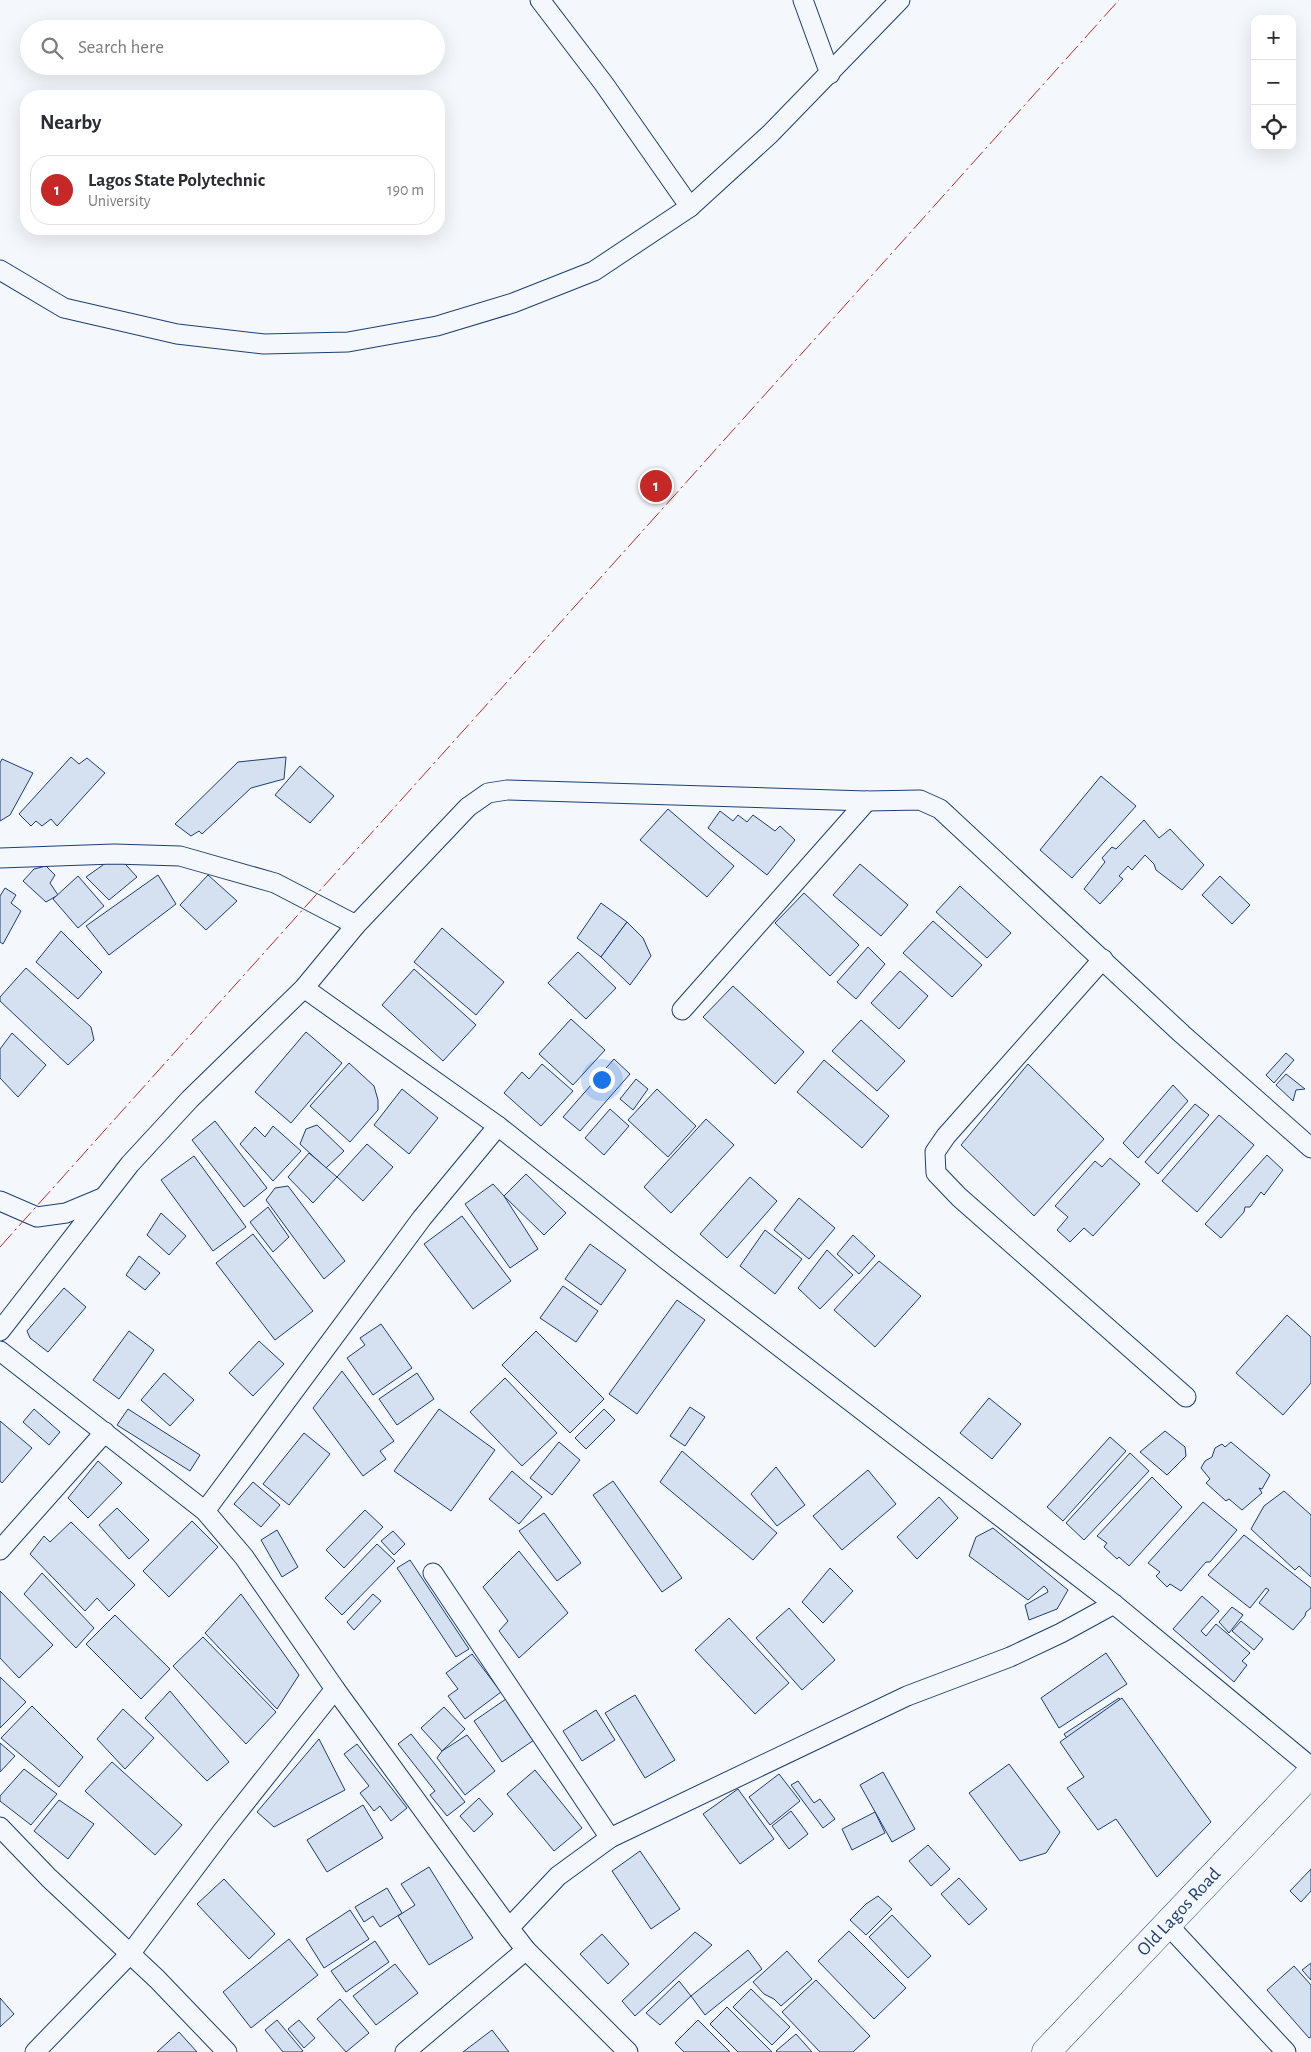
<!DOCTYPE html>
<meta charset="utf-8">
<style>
body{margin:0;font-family:"Alegreya Sans",sans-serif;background:#f7f7f7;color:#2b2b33}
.controls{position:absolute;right:15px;top:15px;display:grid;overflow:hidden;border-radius:10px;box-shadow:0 5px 20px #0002}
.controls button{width:45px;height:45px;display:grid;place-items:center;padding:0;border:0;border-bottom:1px solid #e1e1e2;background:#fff;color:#2b2b33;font:25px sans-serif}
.you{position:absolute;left:601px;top:1079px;width:18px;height:18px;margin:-12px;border:4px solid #fff;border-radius:50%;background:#1a73e8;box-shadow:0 0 0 8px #1a73e833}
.badge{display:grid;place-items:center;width:32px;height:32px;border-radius:50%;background:#c62828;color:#fff;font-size:16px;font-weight:700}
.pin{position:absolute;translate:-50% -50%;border:2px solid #fff;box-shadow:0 1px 5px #0006}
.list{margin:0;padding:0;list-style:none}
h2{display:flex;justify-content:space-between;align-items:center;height:65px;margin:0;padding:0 20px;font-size:21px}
h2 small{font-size:16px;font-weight:400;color:#7c7c81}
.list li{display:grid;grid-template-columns:32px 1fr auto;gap:15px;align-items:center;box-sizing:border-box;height:70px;margin:0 10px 10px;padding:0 10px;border:1px solid #e1e1e2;border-radius:20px}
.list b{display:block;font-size:19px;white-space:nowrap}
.list p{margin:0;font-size:16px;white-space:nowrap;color:#7c7c81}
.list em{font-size:16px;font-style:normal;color:#7c7c81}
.icon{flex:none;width:28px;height:28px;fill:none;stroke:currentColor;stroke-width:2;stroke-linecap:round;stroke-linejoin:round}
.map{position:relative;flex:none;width:1311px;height:2052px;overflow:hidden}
.search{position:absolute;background:#fff;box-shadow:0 5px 20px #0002;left:20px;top:20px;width:425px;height:55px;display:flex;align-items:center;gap:12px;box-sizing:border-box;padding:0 18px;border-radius:28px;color:#7c7c81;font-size:19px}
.panel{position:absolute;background:#fff;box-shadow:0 5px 20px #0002;left:20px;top:90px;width:425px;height:145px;border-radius:20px}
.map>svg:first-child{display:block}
</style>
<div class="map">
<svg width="1311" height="2052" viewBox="0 0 1311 2052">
<rect width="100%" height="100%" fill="#f4f7fb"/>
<g fill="#d5e0f0" stroke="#1d3f73">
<path d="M71 757 79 764 87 758 105 773 57 826 51 819 42 826 36 821 31 826 19 814Z"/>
<path d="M286 757 284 779 251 788 202 834 199 831 191 836 175 824 238 762Z"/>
<path d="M2 759 33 773 10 815 0 821V763Z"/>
<path d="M300 766 334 796 310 823 275 795Z"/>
<path d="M1101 776 1136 806 1072 878 1040 850Z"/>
<path d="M668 809 734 866 707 897 640 840Z"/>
<path d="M720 811 733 821 738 815 747 822 753 815 775 831 780 826 795 840 767 875 708 828Z"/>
<path d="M1144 820 1159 838 1170 829 1204 865 1182 890 1156 870 1154 864 1145 855 1132 870 1128 866 1119 876 1123 879 1100 904 1084 889 1105 862 1102 858 1112 847 1116 849Z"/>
<path d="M117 855 137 877 109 900 86 877Z"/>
<path d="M860 864 908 905 881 936 833 895Z"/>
<path d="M46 866 55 875 50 883 58 895 46 902 23 881 34 869Z"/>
<path d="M158 875 176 904 109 955 86 926Z"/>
<path d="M208 875 237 901 206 930 180 905Z"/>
<path d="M78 876 104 906 78 928 53 899Z"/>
<path d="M1220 876 1250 905 1232 924 1202 895Z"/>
<path d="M960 886 1011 933 987 958 936 912Z"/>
<path d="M5 888 16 895 11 903 21 911 3 944 0 942V896Z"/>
<path d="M804 893 859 945 830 976 775 923Z"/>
<path d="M601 903 627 922 601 957 577 938Z"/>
<path d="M933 921 982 965 952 997 903 953Z"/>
<path d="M627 922 643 938 651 956 630 985 601 957Z"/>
<path d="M442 928 504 982 476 1015 414 962Z"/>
<path d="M61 931 102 972 78 999 36 962Z"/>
<path d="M868 947 885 964 856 999 837 982Z"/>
<path d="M578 952 616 988 586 1019 548 983Z"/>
<path d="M26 968 91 1027 94 1040 68 1065 0 1001V997Z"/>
<path d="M414 969 476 1025 443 1061 382 1005Z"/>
<path d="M900 971 928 996 899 1029 871 1003Z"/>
<path d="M733 986 804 1052 775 1084 703 1017Z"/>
<path d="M571 1019 605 1050 573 1085 539 1054Z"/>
<path d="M861 1020 905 1061 877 1091 832 1051Z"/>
<path d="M306 1032 342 1063 291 1123 255 1092Z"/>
<path d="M12 1033 46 1065 18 1097 0 1078V1049Z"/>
<path d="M1286 1053 1294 1060 1274 1083 1266 1075Z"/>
<path d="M614 1059 630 1074 580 1131 563 1117Z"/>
<path d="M824 1060 889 1116 862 1148 797 1092Z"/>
<path d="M349 1063 374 1086 378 1100V1110L350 1142 310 1106Z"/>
<path d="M542 1064 573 1091 541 1126 504 1093 522 1072 529 1079Z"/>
<path d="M1028 1064 1104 1139 1034 1216 961 1145Z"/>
<path d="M1286 1074 1305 1089 1296 1090 1293 1101 1276 1085Z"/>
<path d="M636 1079 648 1089 633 1110 620 1099Z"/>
<path d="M1173 1085 1188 1101 1138 1158 1123 1143Z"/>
<path d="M402 1089 438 1118 409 1154 374 1125Z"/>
<path d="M657 1089 696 1126 668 1157 628 1120Z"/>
<path d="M1195 1104 1209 1115 1158 1174 1145 1162Z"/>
<path d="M610 1109 629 1126 604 1155 585 1138Z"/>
<path d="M1219 1115 1254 1145 1197 1212 1162 1181Z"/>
<path d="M706 1119 734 1145 671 1213 644 1187Z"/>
<path d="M215 1121 267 1188 244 1207 192 1140Z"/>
<path d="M317 1125 344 1151 326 1168 300 1144 306 1129Z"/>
<path d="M273 1126 301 1151 273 1181 240 1144 255 1127 265 1137Z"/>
<path d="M367 1144 393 1167 363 1201 337 1177Z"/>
<path d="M309 1153 337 1177 313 1203 288 1177Z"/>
<path d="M1267 1155 1283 1170 1264 1195 1261 1192 1250 1207H1245L1244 1212 1221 1238 1205 1224Z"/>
<path d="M194 1156 246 1227 213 1251 161 1180Z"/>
<path d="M1110 1158 1140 1184 1093 1236 1084 1228 1070 1242 1057 1230 1068 1217 1055 1206 1095 1161 1102 1167Z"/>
<path d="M526 1174 566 1213 544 1235 504 1196Z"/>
<path d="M750 1177 777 1201 727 1258 700 1234Z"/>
<path d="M493 1184 504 1196 538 1249 510 1268 465 1204Z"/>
<path d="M288 1186 345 1261 324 1279 266 1200 275 1188Z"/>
<path d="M799 1198 835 1228 809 1259 774 1230Z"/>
<path d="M268 1207 289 1237 273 1252 250 1222Z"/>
<path d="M161 1213 186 1236 169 1255 147 1235Z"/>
<path d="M462 1216 511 1281 473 1309 424 1244Z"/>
<path d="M765 1230 802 1259 775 1294 740 1266Z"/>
<path d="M253 1234 313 1311 275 1340 216 1263Z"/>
<path d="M853 1235 875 1256 859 1274 837 1254Z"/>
<path d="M590 1244 626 1270 601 1305 565 1279Z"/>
<path d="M827 1250 853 1275 820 1309 798 1288Z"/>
<path d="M139 1256 160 1273 145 1290 126 1275Z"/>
<path d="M879 1261 921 1296 875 1347 834 1310Z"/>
<path d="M563 1286 598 1311 576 1342 540 1318Z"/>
<path d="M64 1288 86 1307 48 1352 30 1338 27 1331Z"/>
<path d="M677 1300 705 1320 637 1414 609 1394Z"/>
<path d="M1287 1315 1311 1337V1383L1283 1415 1236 1373Z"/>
<path d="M381 1324 412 1368 373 1395 347 1358 365 1345 360 1338Z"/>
<path d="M129 1331 154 1350 119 1399 93 1380Z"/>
<path d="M536 1331 604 1399 570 1433 502 1365Z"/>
<path d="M259 1341 284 1364 253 1396 229 1373Z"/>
<path d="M342 1371 394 1441 380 1451 386 1459 363 1476 313 1408Z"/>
<path d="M164 1373 194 1400 170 1426 141 1400Z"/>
<path d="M417 1373 434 1399 397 1425 379 1399Z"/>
<path d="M505 1378 557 1433 522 1466 470 1412Z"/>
<path d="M989 1398 1021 1424 992 1459 960 1433Z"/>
<path d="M690 1407 705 1417 685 1446 670 1436Z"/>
<path d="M34 1409 60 1432 49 1445 23 1422Z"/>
<path d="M128 1409 200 1455 190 1471 117 1425Z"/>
<path d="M439 1409 495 1450 451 1511 394 1471Z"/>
<path d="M604 1409 615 1420 586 1449 575 1438Z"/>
<path d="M0 1421 32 1448 2 1483 0 1481Z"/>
<path d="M1165 1431 1185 1447 1186 1456 1167 1475 1140 1452Z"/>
<path d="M304 1433 330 1454 289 1505 263 1484Z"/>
<path d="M1110 1437 1126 1451 1063 1521 1047 1507Z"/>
<path d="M559 1442 580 1460 552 1495 530 1478Z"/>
<path d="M1231 1442 1270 1475 1262 1489 1259 1488 1262 1493 1242 1510 1229 1499 1226 1501 1206 1483 1210 1479 1201 1468 1205 1461 1212 1457 1215 1448 1222 1444 1225 1447Z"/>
<path d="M682 1451 777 1533 753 1560 660 1482Z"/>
<path d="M1130 1453 1149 1471 1084 1540 1066 1523Z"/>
<path d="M98 1461 122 1483 88 1518 68 1498Z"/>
<path d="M776 1467 805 1505 777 1526 751 1494Z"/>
<path d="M868 1470 896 1504 842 1550 813 1516Z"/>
<path d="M512 1471 542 1497 519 1524 489 1499Z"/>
<path d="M1152 1477 1182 1507 1129 1566 1119 1557 1117 1559 1104 1547 1107 1543 1097 1536Z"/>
<path d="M613 1481 682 1578 662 1592 593 1495Z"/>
<path d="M253 1482 280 1505 261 1527 234 1504Z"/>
<path d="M1284 1491 1311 1515V1577L1299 1566 1295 1570 1251 1529 1264 1506Z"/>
<path d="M939 1497 958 1518 917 1559 897 1537Z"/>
<path d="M1203 1502 1237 1530 1210 1562H1206L1181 1591 1170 1584 1167 1587 1156 1576 1160 1572 1148 1563Z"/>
<path d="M117 1508 149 1540 129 1559 99 1525Z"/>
<path d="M365 1510 383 1527 344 1568 326 1550Z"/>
<path d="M544 1513 581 1563 557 1581 519 1531Z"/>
<path d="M192 1521 218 1547 169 1597 143 1571Z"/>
<path d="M71 1522 135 1585 109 1611 97 1598 85 1611 30 1554 44 1536 50 1542Z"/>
<path d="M993 1528 1068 1590 1057 1609 1029 1620 1025 1605 1048 1592 1047 1589 1044 1586 1028 1600 969 1556 976 1537Z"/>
<path d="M277 1530 298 1567 282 1577 261 1540Z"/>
<path d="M393 1531 405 1544 394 1555 381 1541Z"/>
<path d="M1244 1535 1311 1588V1608L1306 1612 1305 1616 1293 1630 1259 1603 1269 1590 1266 1588 1250 1608 1208 1575Z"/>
<path d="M377 1544 395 1561 342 1615 325 1598Z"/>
<path d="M519 1551 568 1613 519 1658 499 1631 508 1621 483 1587Z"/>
<path d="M410 1560 469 1649 456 1657 397 1568Z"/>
<path d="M830 1568 853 1591 823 1623 802 1602Z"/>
<path d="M42 1573 94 1628 76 1648 24 1594Z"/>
<path d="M0 1591 53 1645 19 1678 0 1658Z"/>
<path d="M241 1594 299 1675 277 1709 205 1633Z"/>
<path d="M373 1594 381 1601 354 1630 347 1622Z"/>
<path d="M1202 1596 1219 1611 1201 1631 1206 1636 1216 1624 1250 1653 1242 1661 1247 1665 1234 1682 1173 1629Z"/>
<path d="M1232 1607 1243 1615 1229 1633 1219 1622Z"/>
<path d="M789 1608 835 1660 802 1690 756 1638Z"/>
<path d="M115 1615 170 1669 141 1699 86 1644Z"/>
<path d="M729 1618 789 1683 755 1714 695 1650Z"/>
<path d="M1241 1621 1263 1639 1254 1650 1232 1631Z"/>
<path d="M203 1637 276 1712 246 1744 173 1666Z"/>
<path d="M1106 1653 1127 1684 1059 1728 1041 1698Z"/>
<path d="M472 1654 501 1692 465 1719 448 1696 458 1689 446 1673Z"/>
<path d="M0 1677 26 1702 0 1728Z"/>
<path d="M170 1691 229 1762 207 1781 145 1718Z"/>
<path d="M635 1695 675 1760 645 1778 605 1713Z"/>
<path d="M1119 1698 1138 1729 1085 1764 1064 1734Z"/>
<path d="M1122 1698 1211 1822 1157 1877 1116 1819 1098 1830 1067 1788 1084 1777 1060 1742Z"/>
<path d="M506 1699 534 1740 502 1762 474 1721Z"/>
<path d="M32 1706 83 1757 59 1787 1 1738Z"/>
<path d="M444 1707 465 1729 442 1751 421 1728Z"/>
<path d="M123 1709 154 1738 125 1769 97 1739Z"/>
<path d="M596 1710 615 1740 582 1761 563 1731Z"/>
<path d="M411 1734 465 1802 447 1816 430 1795 435 1791 398 1744Z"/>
<path d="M467 1735 495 1771 465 1795 437 1758 442 1751Z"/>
<path d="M319 1739 345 1790 274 1827 257 1812Z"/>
<path d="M0 1743 15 1756 0 1772Z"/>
<path d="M357 1744 407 1808 391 1821 380 1806 374 1811 360 1793 369 1786 344 1754Z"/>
<path d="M112 1762 182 1825 155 1855 85 1791Z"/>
<path d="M1009 1764 1060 1832 1046 1853 1020 1861 969 1793Z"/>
<path d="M24 1769 57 1794 31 1825 0 1801V1796Z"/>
<path d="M535 1770 582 1828 554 1851 507 1794Z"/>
<path d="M883 1772 915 1829 892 1842 860 1785Z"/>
<path d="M779 1774 800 1801 770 1825 749 1797Z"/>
<path d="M798 1781 814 1803 820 1799 835 1819 823 1828 791 1785Z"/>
<path d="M738 1789 774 1839 740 1864 703 1814Z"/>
<path d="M479 1798 493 1814 474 1832 460 1816Z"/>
<path d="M59 1800 94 1824 68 1859 34 1831Z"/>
<path d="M363 1805 383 1838 327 1872 307 1840Z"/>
<path d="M791 1811 808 1834 789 1849 772 1826Z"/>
<path d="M875 1812 885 1833 852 1850 842 1829Z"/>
<path d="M928 1845 950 1869 931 1886 909 1861Z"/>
<path d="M640 1851 680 1909 651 1929 612 1871Z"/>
<path d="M429 1867 473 1938 429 1965 398 1916 415 1905 401 1884Z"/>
<path d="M1311 1869V1891L1301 1902 1290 1891Z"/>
<path d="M959 1878 987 1909 969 1925 941 1894Z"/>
<path d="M224 1879 275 1934 249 1959 197 1904Z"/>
<path d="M387 1888 402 1913 380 1927 373 1916 364 1922 355 1907Z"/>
<path d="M878 1896 892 1909 866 1935 850 1920 866 1904Z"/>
<path d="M350 1910 369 1939 324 1968 306 1939Z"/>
<path d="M892 1915 931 1956 908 1978 869 1937Z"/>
<path d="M849 1931 906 1988 874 2019 818 1961Z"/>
<path d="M695 1932 712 1945 635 2016 622 2001Z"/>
<path d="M602 1934 629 1964 608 1984 580 1954Z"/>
<path d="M289 1939 318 1975 251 2028 223 1992Z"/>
<path d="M375 1941 389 1962 346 1992 331 1971Z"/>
<path d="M748 1950 762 1969 705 2015 691 1996Z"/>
<path d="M787 1951 812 1979 781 2006 774 1999 764 1994 753 1982Z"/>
<path d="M1311 1963V1980L1302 1970Z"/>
<path d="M395 1964 418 1993 376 2025 353 1996Z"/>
<path d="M1294 1966 1311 1985V2037L1309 2038 1267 1990Z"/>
<path d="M816 1980 870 2036 853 2052H820L782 2012Z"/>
<path d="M679 1981 691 1996 660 2025 646 2013Z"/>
<path d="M751 1989 790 2027 772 2045 733 2007Z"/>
<path d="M0 1998 14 2014 0 2027Z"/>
<path d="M340 1999 369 2033 346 2052 317 2019Z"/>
<path d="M727 2007 772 2052H738L710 2024Z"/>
<path d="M277 2020 303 2051 301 2052H283L265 2030Z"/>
<path d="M299 2020 315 2038 304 2048 288 2029Z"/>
<path d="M698 2020 730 2052H684L675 2043Z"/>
<path d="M492 2030 509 2052H463Z"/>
<path d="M179 2032 197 2052H157Z"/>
<path d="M796 2034 812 2052H777L776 2051Z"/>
</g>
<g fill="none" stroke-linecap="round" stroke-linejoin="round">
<g stroke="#1d3f73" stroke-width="21">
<g id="street">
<path d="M540 0 604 84 690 207"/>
<path d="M803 0 830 74"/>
<path d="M0 270 64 308 177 334 264 344 348 342 437 326 513 303 594 271 690 207 770 134 900 0"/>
<path d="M0 858 114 854 180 856 275 883 356 925"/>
<path d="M1103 959 946 1136 935 1152 936 1173 959 1197 1186 1397"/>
<path d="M304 988 498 1126 668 1261 1114 1604 1311 1767"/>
<path d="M682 1010 867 801"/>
<path d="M0 1201 37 1217 66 1213 102 1198"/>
<path d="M0 1331 130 1164 190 1099 304 988 356 925 468 807 488 793 507 790 867 801 920 800 940 809 1182 1034 1311 1148"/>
<path d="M0 1351 205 1511 244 1557 335 1689 509 1928 526 1950 628 2052"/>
<path d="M205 1511 422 1218 498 1126"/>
<path d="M0 1550 105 1432"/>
<path d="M433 1573 610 1838"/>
<path d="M0 1827 49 1878 157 1979 227 2052"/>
<path d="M1167 1924 1286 2052"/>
<path d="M509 1928 558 1876 610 1838 907 1696 1010 1657 1061 1633 1114 1604"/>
<path d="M35 2052 130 1954 221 1833 335 1689"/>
<path d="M405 2052 526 1950"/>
</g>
</g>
<g stroke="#1d3f73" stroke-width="29">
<path id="primary" d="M1046 2052 1311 1773"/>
</g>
<use href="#street" stroke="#f4f7fb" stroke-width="19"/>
<use href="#primary" stroke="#f4f7fb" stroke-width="28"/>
<path stroke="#c62828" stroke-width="1" stroke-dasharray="18 4 2.5 4" stroke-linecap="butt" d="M0 1247 1119 0"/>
</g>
<g text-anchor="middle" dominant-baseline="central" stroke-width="4" stroke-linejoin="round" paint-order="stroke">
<g font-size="19" fill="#1d3f73" stroke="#f4f7fb">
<text transform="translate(1179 1912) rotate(-47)">Old Lagos Road</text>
</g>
</g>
</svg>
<div class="controls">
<button>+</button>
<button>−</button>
<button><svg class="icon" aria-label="locate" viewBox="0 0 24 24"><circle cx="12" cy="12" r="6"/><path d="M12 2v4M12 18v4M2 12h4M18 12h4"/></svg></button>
</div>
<div class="you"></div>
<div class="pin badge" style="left:656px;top:486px">1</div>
<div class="search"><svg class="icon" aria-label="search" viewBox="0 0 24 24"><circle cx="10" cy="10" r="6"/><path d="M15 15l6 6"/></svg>Search here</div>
<section class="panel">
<h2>Nearby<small></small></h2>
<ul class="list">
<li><span class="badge">1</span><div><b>Lagos State Polytechnic</b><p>University</p></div><em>190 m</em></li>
</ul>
</section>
</div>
